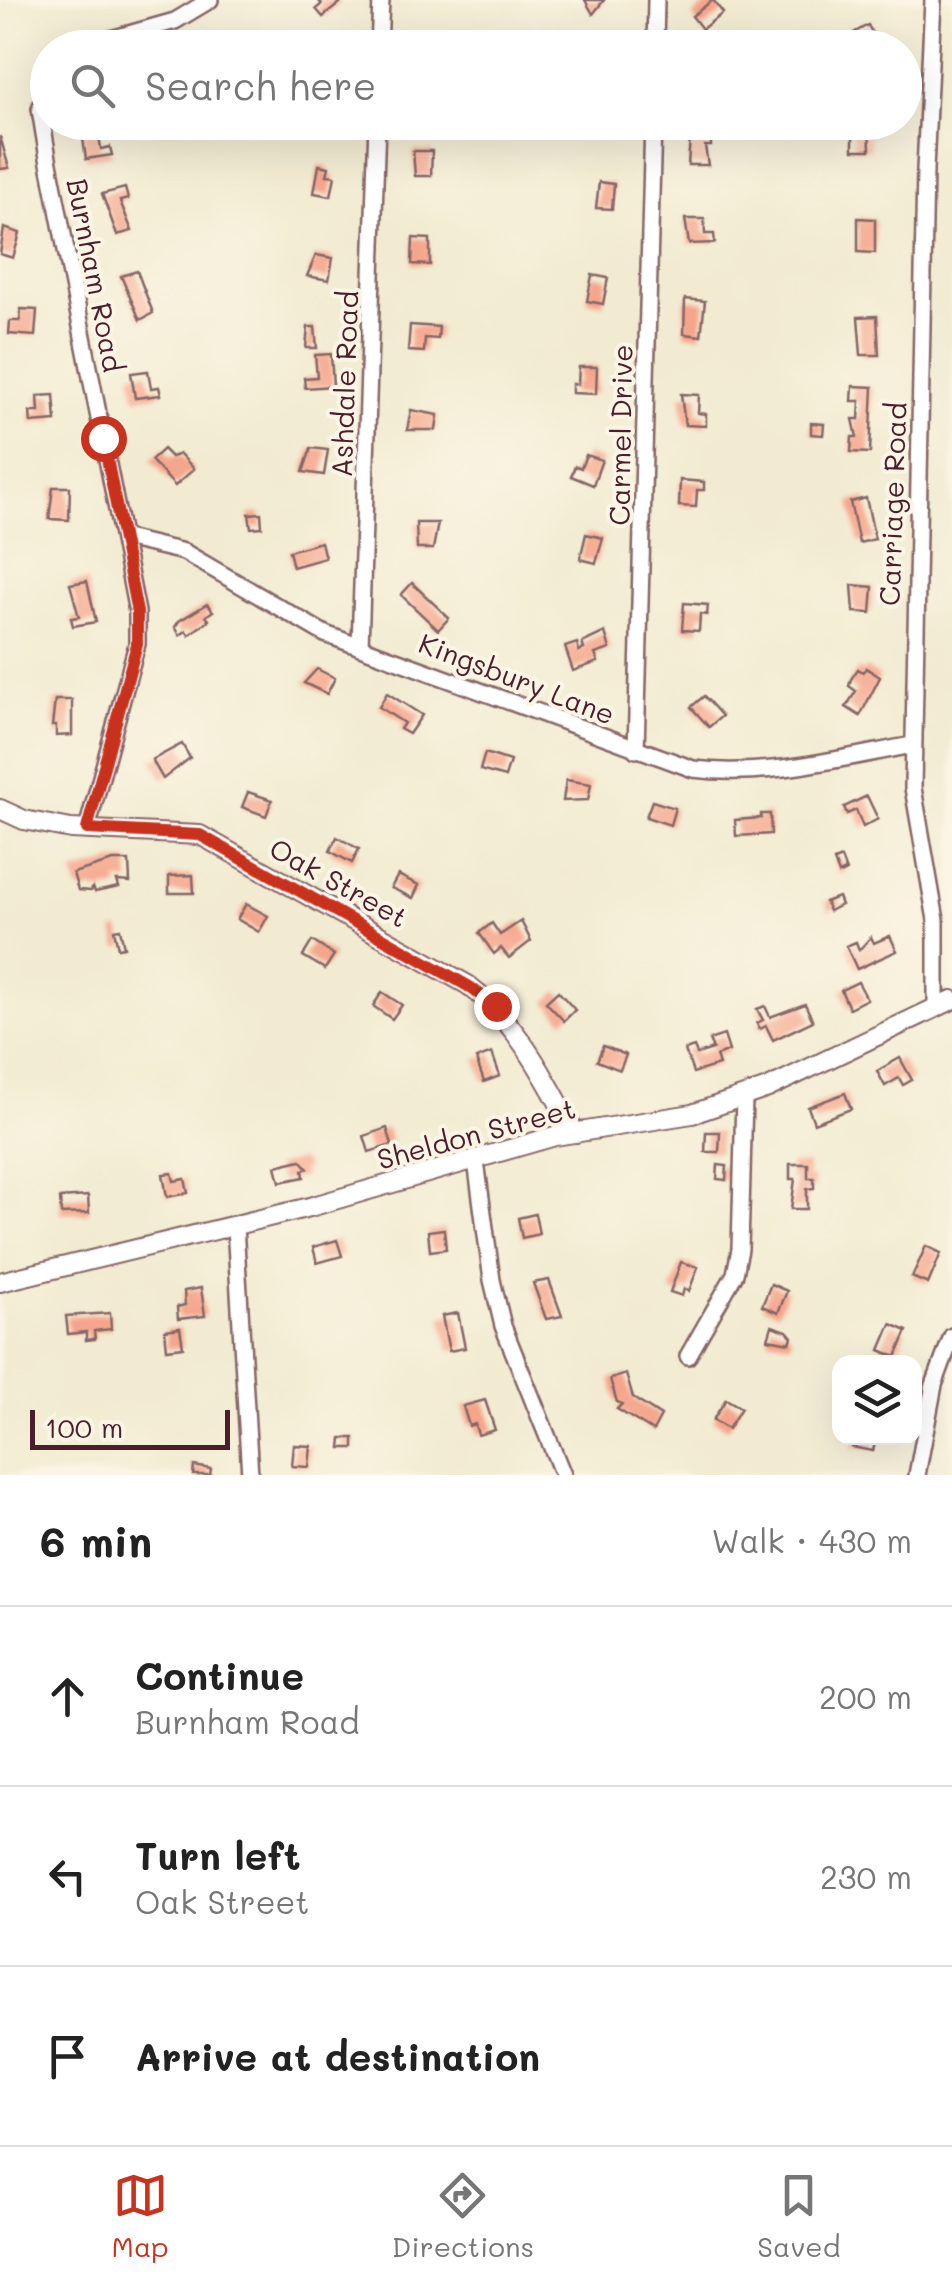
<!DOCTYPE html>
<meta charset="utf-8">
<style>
body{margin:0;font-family:Mali,sans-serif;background:#f2f2f2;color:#222}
.controls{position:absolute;right:30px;bottom:30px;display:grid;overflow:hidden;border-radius:20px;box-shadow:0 10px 40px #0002}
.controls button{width:90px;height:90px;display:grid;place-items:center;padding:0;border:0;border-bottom:2px solid #e0e0e0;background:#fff;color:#222;font:50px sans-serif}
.scale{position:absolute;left:30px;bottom:25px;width:200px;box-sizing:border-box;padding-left:10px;border:5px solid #4a1f2b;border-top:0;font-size:28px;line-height:35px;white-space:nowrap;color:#4a1f2b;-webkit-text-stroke:8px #fcf5e5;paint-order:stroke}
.stop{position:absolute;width:30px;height:30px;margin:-22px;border:8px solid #c8321e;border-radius:50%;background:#fff}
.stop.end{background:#c8321e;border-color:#fff;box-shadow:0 2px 10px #0008}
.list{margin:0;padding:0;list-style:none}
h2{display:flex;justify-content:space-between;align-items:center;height:130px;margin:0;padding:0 40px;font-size:42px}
h2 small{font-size:32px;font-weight:400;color:#767676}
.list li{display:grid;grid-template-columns:65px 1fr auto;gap:30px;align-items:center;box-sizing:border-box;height:180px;padding:0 40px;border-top:2px solid #e0e0e0}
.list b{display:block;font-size:38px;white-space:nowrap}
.list p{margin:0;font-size:32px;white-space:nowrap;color:#767676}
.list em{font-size:32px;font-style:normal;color:#767676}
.icon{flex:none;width:55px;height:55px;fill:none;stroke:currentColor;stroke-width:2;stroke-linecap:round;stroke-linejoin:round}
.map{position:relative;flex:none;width:952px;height:1475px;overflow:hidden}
.search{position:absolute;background:#fff;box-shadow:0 10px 40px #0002;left:30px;right:30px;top:30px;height:110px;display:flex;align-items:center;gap:25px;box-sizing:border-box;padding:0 35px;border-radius:55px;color:#767676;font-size:38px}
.sheet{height:670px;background:#fff}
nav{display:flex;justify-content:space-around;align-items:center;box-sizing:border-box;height:140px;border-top:2px solid #e0e0e0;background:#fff;font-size:28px;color:#767676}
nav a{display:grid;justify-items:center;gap:5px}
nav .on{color:#c8321e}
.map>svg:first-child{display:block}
</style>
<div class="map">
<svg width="952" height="1475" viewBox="0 0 952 1475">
<rect width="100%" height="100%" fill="#fcf5e5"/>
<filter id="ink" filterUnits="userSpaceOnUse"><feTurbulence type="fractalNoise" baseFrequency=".01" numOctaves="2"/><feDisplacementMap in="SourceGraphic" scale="20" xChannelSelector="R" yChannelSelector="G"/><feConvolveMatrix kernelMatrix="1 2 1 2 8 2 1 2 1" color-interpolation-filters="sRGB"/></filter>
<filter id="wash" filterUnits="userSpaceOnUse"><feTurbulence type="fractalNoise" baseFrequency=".0048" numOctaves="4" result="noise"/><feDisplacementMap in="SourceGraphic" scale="40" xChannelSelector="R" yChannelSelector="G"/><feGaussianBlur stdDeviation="2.25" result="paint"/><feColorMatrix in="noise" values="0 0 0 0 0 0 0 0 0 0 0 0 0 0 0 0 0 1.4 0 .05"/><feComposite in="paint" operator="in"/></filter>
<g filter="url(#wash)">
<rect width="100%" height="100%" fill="#f2ebd2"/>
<g id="blocks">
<g fill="#f5a58b">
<path d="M318 0H338L340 3 323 17 316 9 322 4Z"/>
<path d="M585 0H604L593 14Z"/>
<path d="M713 0 723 13 702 29 692 16Z"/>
<path d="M868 25 880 48H861L857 40 851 43 848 36Z"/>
<path d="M580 122H610L609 128Z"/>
<path d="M691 122H706V131H711V146H705L708 165H688Z"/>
<path d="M869 122 870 150H853V134H845V123Z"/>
<path d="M98 129 101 149 110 147 112 155 86 159 82 132Z"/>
<path d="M0 136 9 168 0 169Z"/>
<path d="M413 151H432L431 176H415Z"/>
<path d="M319 165 329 167 327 175 335 176 331 196 314 193Z"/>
<path d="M599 182 614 184 612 209 596 208Z"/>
<path d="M125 188 128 199 120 201 132 231 117 235 102 194Z"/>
<path d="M858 218 875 219V253L858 252Z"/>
<path d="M685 219H704L705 234H714L715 243 689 244Z"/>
<path d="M4 228 20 233 13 258 0 254Z"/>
<path d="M413 238 430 239V265L412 264Z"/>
<path d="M316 255 333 258 329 280 307 276Z"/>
<path d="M137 271 153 313 140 320 121 276Z"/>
<path d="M592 275 608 278 603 304 587 301Z"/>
<path d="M685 299 705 301 701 336 684 334Z"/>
<path d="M21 309 37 310 35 336 9 334 10 321H20Z"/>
<path d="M877 316 879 355H861L858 317Z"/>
<path d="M410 325 439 327 438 339 425 338 424 352 408 351Z"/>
<path d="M308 327H315L317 348H306Z"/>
<path d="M331 354 333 386 305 388 304 378 317 377 315 355Z"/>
<path d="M579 367H597L596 394 572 393V384H578Z"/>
<path d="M148 371 151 388 159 387 161 395 135 398 131 373Z"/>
<path d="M853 386 873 387 870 453 851 452 852 437H857L853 419H859L860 401H852Z"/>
<path d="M681 394 699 395 698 413 706 414V426L685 425Z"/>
<path d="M54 395 56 421 31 423 30 412H39L38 396Z"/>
<path d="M411 410 438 415 436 430H407Z"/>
<path d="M811 423 824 424 823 435 811 434Z"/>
<path d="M311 448 328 450 324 475 303 472Z"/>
<path d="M163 449 171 457 180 454 194 469 175 486 151 460Z"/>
<path d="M586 455 602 460 593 485 571 476 575 466 581 468Z"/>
<path d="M680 480 704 482V490H697L696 507 679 506Z"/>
<path d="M53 487H70L69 520 49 519Z"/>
<path d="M866 498 875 539 859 543 850 502Z"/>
<path d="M261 513 262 527 251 528 249 514Z"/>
<path d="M416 523H438L433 549H417Z"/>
<path d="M586 534 603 538 596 563 580 559Z"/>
<path d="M321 542 325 558 293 567 289 551Z"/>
<path d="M87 581 96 622 73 626 71 618 79 617 70 584Z"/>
<path d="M412 583 449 618 438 630 401 595Z"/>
<path d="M852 585 873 587 871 613 854 612Z"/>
<path d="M684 603 708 605 707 615 700 614 699 631 682 630Z"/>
<path d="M207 604 213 611 206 616 209 620 189 635 186 631 180 635 175 627 179 621Z"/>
<path d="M605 632 610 649 595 654 598 662 573 671 565 647 577 643 579 651 584 649 582 643Z"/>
<path d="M866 668 880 677 860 716 846 707 856 691 849 686 851 679 858 669 863 672Z"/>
<path d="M317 669 335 678 327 694 304 683Z"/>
<path d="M387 693 422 715 409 734 400 729 404 723 379 707Z"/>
<path d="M704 696 722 716 709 727 691 707Z"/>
<path d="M55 700H72V735L56 736V726H52Z"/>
<path d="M182 744 190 758 163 779 152 760Z"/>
<path d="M485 753 510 761 505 777 480 770Z"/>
<path d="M566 780 591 784 588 800 563 801Z"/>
<path d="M248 792 272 800 266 816 242 807Z"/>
<path d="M867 796 878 819 863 827 856 810 847 814 844 807Z"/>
<path d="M652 801 675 808 670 825 646 817Z"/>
<path d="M761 814H770L771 834 736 836 735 820 761 818Z"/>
<path d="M337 837 359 849 352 863 330 851Z"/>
<path d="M841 858 846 871 839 874 834 861Z"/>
<path d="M113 861H129L130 882 117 881 119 887 95 892 93 887 91 891 78 890 73 873Z"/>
<path d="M193 875 194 893H169V876Z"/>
<path d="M398 875 419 885 413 898 391 888Z"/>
<path d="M838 897 841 905 829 911 825 902Z"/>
<path d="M246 904 268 916 259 932 237 919Z"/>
<path d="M521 921 531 941 509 958 501 948 494 954 479 933 492 923 500 935Z"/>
<path d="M120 929 124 947 118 948 114 930Z"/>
<path d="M890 936 897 951 857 969 846 946 856 942 859 950 871 937 874 943Z"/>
<path d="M312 941 334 955 325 969 303 956Z"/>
<path d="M858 982 867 999 849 1008 841 990Z"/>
<path d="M558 991 575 1010 564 1021 546 1002Z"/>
<path d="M382 992 402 1005 392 1019 373 1006Z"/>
<path d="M805 1004 813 1021 773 1040 766 1026 760 1029 757 1023 763 1020 757 1009 765 1006 770 1017Z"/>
<path d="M724 1035 729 1051 716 1056 719 1065 693 1073 685 1050 694 1047 697 1054 713 1049 709 1040Z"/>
<path d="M603 1046 626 1055 620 1070 597 1061Z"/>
<path d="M492 1053 500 1076 484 1082 476 1059Z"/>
<path d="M900 1058 912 1080 903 1085 899 1078 885 1086 877 1071Z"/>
<path d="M845 1093 851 1109 814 1123 808 1107Z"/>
<path d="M387 1128 392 1145 369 1152 364 1136Z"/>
<path d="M706 1132H720L719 1152H705Z"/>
<path d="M301 1160 308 1168 303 1170 304 1177 280 1182 276 1166Z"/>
<path d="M790 1164H808V1178H814V1188L807 1189V1209H791L795 1179H790Z"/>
<path d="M718 1165 727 1166 726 1180 717 1179Z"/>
<path d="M172 1173 174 1181 185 1179 188 1193 167 1197 163 1174Z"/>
<path d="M88 1196 89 1213 61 1214 60 1198Z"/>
<path d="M535 1214 539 1234 522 1238 518 1218Z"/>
<path d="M444 1229 446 1249 430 1251 428 1231Z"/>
<path d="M337 1240 342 1256 317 1263 313 1247Z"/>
<path d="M926 1246 941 1253 928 1284 912 1277Z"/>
<path d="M681 1262 698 1267 689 1291 684 1289 682 1296 670 1292Z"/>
<path d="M549 1280 562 1316 546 1319 533 1283Z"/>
<path d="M771 1284 787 1291 778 1313 762 1306Z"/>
<path d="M201 1288 205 1316 178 1319 177 1307 185 1305 184 1291Z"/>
<path d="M110 1313 111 1329 94 1331 95 1339 86 1340V1332L68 1334 66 1316Z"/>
<path d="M458 1313 465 1348 449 1351 442 1316Z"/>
<path d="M891 1324 907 1331 896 1357 880 1350Z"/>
<path d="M772 1326 787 1331 792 1337 790 1343 768 1339Z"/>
<path d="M180 1328 183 1347 167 1349 165 1330Z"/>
<path d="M626 1374 633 1398 661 1416 653 1431 617 1409 622 1404 617 1402 610 1379Z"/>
<path d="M726 1399 741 1408 728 1429 713 1420Z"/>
<path d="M485 1400 495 1430 478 1435 475 1424 469 1426 463 1406Z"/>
<path d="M342 1438H354V1448H341Z"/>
<path d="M854 1438H876L873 1451 852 1447Z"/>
<path d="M294 1445 311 1446 309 1467 292 1466Z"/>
<path d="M194 1466 211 1469 210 1475H193Z"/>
</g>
</g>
</g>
<g filter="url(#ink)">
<use href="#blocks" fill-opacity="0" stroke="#856665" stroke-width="2.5"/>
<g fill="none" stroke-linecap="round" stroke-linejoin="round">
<g stroke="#856665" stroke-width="20">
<g id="minor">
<path d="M933 0 925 170 913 788 936 920V1006"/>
<path d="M79 48 175 21 210 0"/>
<path d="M379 48 381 0"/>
<path d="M655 48 656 0"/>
<path d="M48 81 40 109 48 158 137 612V644L87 829"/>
<path d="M125 538 184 552 325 634 693 769C766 778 841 758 913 745"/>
<path d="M360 647 377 122"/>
<path d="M636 750 653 122"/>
<path d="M476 1161 492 1280 503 1326 563 1475"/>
<path d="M235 1226 250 1475"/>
<path d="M688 1356 735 1274 740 1249 744 1098"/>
<path d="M917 1475 934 1385 952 1336"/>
</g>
</g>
<g stroke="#856665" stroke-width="22">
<g id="tertiary">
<path d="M0 809 24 820 71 829 200 835 468 985C517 1022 546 1079 575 1133"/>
<path d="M0 1282 310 1207 555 1136 692 1114 768 1088 952 1000"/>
</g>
</g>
<use href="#minor" stroke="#fff" stroke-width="15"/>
<use href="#tertiary" stroke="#fff" stroke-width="18"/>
</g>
</g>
<g fill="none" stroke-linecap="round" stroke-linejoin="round" filter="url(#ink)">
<path stroke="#c8321e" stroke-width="12" d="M103 438 137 612V644L87 829 200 835 468 986 496 1006"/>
</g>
<g text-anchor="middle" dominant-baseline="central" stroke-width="8" stroke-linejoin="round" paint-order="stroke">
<g font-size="28" fill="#4a1f2b" stroke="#fcf5e5">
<text transform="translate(96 275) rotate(79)">Burnham Road</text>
<text transform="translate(344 384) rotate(-88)">Ashdale Road</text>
<text transform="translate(620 435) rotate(-89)">Carmel Drive</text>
<text transform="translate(892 504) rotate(-88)">Carriage Road</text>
<text transform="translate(517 678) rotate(21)">Kingsbury Lane</text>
<text transform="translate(339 882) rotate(29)">Oak Street</text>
<text transform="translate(476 1133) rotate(-15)">Sheldon Street</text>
</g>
</g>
</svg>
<div class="controls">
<button><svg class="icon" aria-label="layers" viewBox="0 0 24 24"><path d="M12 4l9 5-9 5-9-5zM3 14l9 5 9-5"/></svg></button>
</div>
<div class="scale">100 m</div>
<div class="stop" style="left:103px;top:438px"></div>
<div class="stop end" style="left:496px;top:1006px"></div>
<div class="search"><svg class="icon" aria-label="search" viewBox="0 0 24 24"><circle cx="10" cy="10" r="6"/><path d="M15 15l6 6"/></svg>Search here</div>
</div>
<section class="sheet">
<h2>6 min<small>Walk · 430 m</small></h2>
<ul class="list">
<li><svg class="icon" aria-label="ahead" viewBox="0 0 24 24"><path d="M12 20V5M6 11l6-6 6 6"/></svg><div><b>Continue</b><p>Burnham Road</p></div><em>200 m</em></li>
<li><svg class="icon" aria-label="left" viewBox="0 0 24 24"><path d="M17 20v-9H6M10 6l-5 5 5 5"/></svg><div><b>Turn left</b><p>Oak Street</p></div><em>230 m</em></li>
<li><svg class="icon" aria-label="arrive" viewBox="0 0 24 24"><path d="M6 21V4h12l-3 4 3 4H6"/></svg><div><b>Arrive at destination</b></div></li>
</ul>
</section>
<nav>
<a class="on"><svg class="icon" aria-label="map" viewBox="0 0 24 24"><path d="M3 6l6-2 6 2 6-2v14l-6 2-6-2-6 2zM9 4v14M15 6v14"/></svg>Map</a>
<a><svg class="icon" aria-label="directions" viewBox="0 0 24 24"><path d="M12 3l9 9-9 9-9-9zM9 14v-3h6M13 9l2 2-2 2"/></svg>Directions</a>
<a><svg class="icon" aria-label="saved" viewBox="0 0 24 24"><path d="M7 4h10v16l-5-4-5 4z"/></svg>Saved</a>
</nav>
